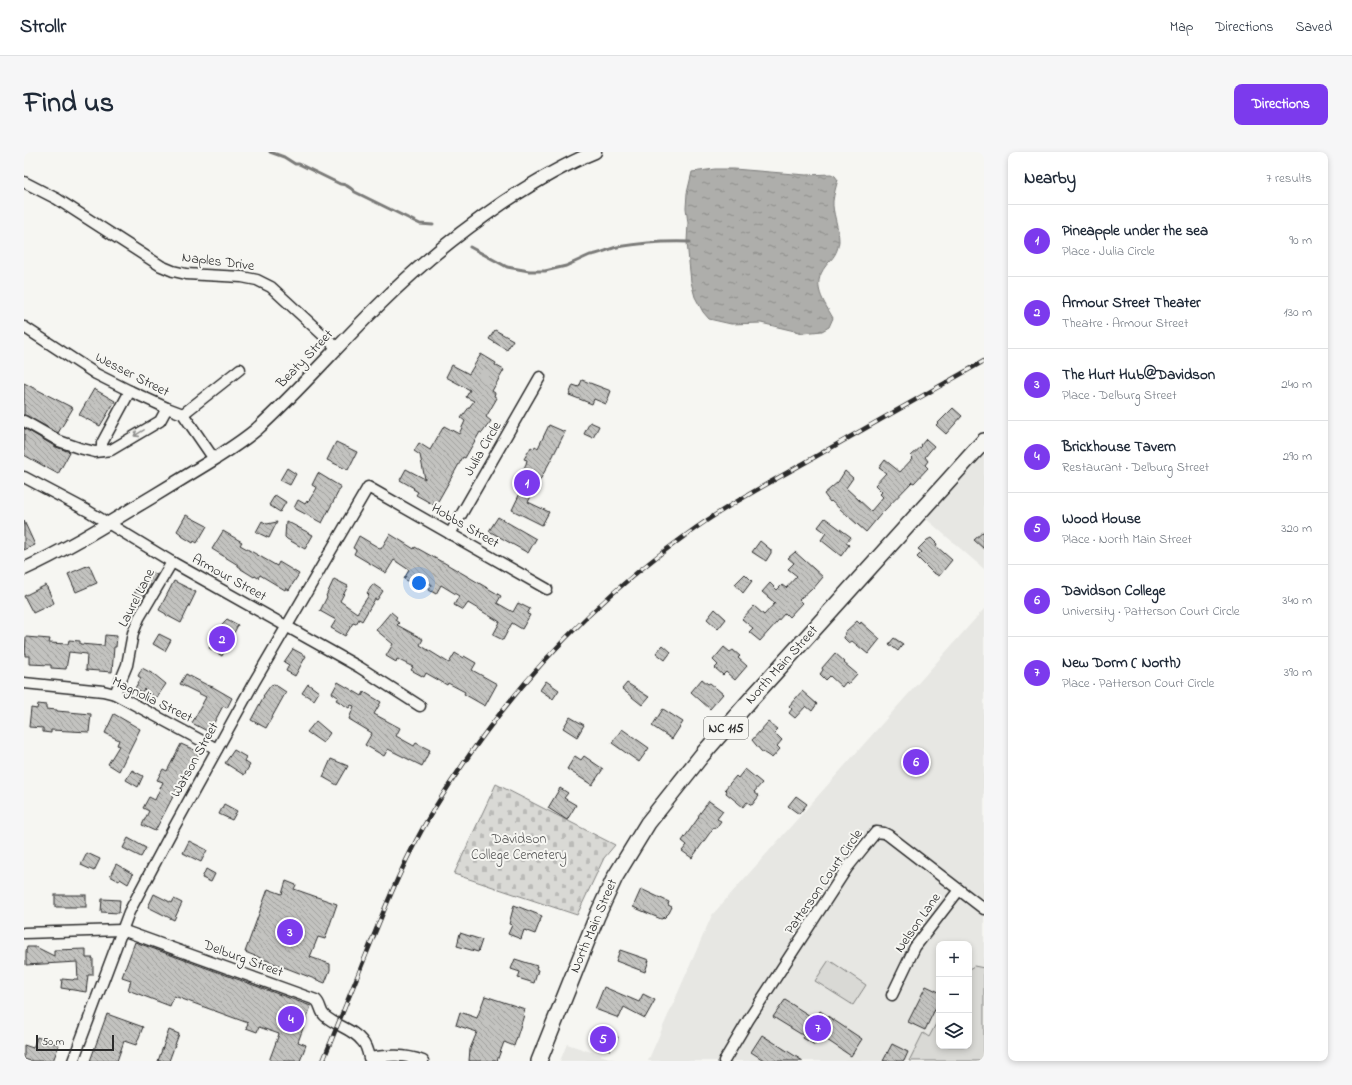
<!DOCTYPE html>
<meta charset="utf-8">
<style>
body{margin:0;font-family:"Indie Flower",sans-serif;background:#f6f6f7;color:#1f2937}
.controls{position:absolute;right:12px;bottom:12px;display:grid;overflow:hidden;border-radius:8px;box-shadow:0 2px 6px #0003}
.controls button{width:36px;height:36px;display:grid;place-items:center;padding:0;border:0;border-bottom:1px solid #e0e1e3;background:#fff;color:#1f2937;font:20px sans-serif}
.scale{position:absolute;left:12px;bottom:10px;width:78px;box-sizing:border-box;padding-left:4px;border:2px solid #2b2b2b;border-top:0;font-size:11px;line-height:14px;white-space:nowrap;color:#2b2b2b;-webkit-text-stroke:3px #f6f6f2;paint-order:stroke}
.you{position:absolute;left:395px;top:431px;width:14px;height:14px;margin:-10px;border:3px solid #fff;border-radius:50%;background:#1a73e8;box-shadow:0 0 0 6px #1a73e833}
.badge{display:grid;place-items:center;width:26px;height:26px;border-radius:50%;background:#7c3aed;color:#fff;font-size:13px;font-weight:700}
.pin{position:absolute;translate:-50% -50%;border:2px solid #fff;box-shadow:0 1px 4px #0006}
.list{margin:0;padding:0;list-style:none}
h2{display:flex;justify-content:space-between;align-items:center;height:52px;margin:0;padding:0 16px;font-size:17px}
h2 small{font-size:13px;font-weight:400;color:#747a83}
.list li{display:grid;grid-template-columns:26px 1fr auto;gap:12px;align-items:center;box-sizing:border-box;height:72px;padding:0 16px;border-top:1px solid #e0e1e3}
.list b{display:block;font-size:15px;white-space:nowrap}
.list p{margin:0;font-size:13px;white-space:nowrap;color:#747a83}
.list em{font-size:13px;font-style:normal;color:#747a83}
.icon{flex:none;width:22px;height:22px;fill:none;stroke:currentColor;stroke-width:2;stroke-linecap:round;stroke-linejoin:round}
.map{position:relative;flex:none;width:960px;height:909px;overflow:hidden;border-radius:8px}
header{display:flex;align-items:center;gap:24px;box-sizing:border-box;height:56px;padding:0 20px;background:#fff;border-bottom:1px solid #e0e1e3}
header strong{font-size:19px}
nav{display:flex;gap:22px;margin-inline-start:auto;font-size:14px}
.intro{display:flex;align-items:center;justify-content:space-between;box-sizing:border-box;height:96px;padding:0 24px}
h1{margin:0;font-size:28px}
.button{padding:10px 18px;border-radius:8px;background:#7c3aed;color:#fff;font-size:14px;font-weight:700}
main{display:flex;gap:24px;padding:0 24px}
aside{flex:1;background:#fff;border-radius:8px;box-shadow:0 2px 6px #0003}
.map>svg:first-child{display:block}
</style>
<header>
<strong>Strollr</strong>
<nav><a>Map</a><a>Directions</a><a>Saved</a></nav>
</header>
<div class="intro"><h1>Find us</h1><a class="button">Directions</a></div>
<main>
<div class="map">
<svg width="960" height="909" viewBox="0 0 960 909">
<defs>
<pattern id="cemetery-stones" width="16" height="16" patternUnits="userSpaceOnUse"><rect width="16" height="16" fill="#d9d9d5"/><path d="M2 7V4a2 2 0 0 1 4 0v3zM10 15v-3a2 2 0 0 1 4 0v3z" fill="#babab7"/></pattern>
<pattern id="water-ripples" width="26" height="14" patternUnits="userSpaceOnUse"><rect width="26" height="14" fill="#aeaeab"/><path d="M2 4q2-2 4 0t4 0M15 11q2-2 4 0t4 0" fill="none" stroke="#8e8e8b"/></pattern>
<pattern id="building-back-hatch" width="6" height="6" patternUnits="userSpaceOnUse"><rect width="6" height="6" fill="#c3c3c0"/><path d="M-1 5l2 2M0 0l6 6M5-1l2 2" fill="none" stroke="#9f9f9c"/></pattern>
</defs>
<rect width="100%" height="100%" fill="#f6f6f2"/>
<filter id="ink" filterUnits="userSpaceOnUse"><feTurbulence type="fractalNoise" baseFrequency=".025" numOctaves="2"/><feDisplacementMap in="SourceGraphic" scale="8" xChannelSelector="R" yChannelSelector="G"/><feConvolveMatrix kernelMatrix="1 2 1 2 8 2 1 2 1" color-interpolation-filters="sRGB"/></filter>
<g filter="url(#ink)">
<g fill="#e7e7e3" fill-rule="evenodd">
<path d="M960 300V417L900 365Z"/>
<path d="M960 457V909H624L688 763ZM915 792H945V894H915Z"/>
<path d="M543 892 594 909H536Z"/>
</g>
<g fill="#d9d9d5" stroke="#828280">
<path d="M805 808 842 833 829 853 791 829Z"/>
<path d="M950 814 960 816V909H885L899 881 905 885 915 866V894H945V817Z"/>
</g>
<path fill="url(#cemetery-stones)" stroke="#828280" d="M472 632 591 693 580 706 553 763 430 722Z"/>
<path fill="url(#water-ripples)" stroke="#7a7a78" d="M691 17H710L782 23 807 22 811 24 814 28C812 34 810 42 809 49 808 60 815 75 815 89 814 98 811 104 805 110 786 131 797 145 809 166L805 175 798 179 779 181 737 171 707 172 685 167 679 160 671 145 667 130 663 90 664 71 662 56 663 41 668 20Z"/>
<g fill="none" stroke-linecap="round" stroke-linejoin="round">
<g stroke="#7a7a78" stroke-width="3">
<path d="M246 0 260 5 271 12H275L316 32C322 32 327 36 331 40L396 72 409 73"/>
<path d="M446 95 483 115 505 119H521L542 114 566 103C572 103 585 97 593 95 617 91 642 89 666 90"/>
</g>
</g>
<g fill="url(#building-back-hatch)" stroke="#2b2b2b">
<path d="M471 178 489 188 483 198 465 187Z"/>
<path d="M457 202 472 211 471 213 480 218 468 239 471 241 470 244 473 246 462 265 467 269 458 281 456 280 441 306 439 305 413 351 411 350 410 353 392 343 394 340 389 337 390 336 376 328 382 317 401 327 396 303 390 299 395 291 406 298 420 274 435 282 441 269 437 266 450 249 442 245 446 238 422 225 428 213 445 222Z"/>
<path d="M558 228 587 239 582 252 570 247 568 252 545 243 549 233 555 235Z"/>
<path d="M0 231 49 256 34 281 0 263Z"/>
<path d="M70 237 91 249 76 274 55 263Z"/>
<path d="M929 256 938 264 922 282 912 273Z"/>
<path d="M566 270 575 274 569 286 560 282Z"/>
<path d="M525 273 541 280 529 304 504 350 525 360 518 373 488 358 498 337 491 333 502 312 503 308 500 307 507 295 510 297 511 294 514 296Z"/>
<path d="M0 276 32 295 46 300 34 322 0 303Z"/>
<path d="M902 287 910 294 901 305 904 309 901 313 904 316 890 331 888 330 857 362 842 380 807 349 806 350 800 342 814 330 821 319 829 326 822 336 847 359 859 345 856 342 858 340 851 333 862 321 855 316 861 308 876 320 889 306 887 304 898 294 897 293Z"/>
<path d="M312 290 333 300 324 318 303 308Z"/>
<path d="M263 316 272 322 266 333 256 328Z"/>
<path d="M294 321 317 335 298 371 270 356 274 348 281 352 283 349 284 350 293 336 288 333Z"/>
<path d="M251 343 262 350 256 360 245 353Z"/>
<path d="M162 363 183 374 173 391 170 389 169 391 156 383 157 382 153 379Z"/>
<path d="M474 365 512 387 504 401 465 379Z"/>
<path d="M801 366 827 385 822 391 825 393 817 404 797 388 802 381 794 375Z"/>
<path d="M0 369 11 393 0 398Z"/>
<path d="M238 369 243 372 253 370 245 386 232 380Z"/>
<path d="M262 369 289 383 281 397 263 387 261 385Z"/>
<path d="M199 379 218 390 216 393 253 414 255 410 275 422 265 438 262 436 261 438 236 423 234 426 231 424 230 425 217 417V416L214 414V413L188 397Z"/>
<path d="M960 379V397L950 388Z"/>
<path d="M366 382 390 397 391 395 418 410H419L477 444 473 451 489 460 494 451 506 457 503 462 506 463 498 477 488 471 479 488 469 483 476 470 444 451 439 458 430 453 435 444 417 433 412 442 405 438 408 433 394 425 390 432 380 427 385 418 370 408 362 421 330 402 332 398 329 396 335 384 357 397Z"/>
<path d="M907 386 913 392 912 394 928 408 915 424 908 420 893 405 898 400 894 397 903 388Z"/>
<path d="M736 389 747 398V401L742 409 728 400Z"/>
<path d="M771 400 799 425 789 437 788 436 775 448 778 451 765 465 761 461 736 489 725 480 729 476 718 467 730 454 740 463 751 451 738 440 746 431 753 438 758 433 762 436 773 424 764 417 770 411 764 406Z"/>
<path d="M65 413 73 431 52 440 44 422Z"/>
<path d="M124 418 133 423 118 447 110 442Z"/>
<path d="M721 422 728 429 719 441 711 432Z"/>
<path d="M310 427 324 434 316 449 333 461 345 443 343 441 349 432 359 439 353 448 351 447 338 469 335 467 332 472 329 471 321 484 307 476 312 468 296 459 303 445 302 444Z"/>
<path d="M150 429 172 440 157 471 142 463V462L135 458Z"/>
<path d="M22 433 30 451 9 461 0 444Z"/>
<path d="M691 457 702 467 694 477 683 467Z"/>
<path d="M367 460 373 465 371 468 375 471 373 473 399 487 396 493 425 511 431 501 439 506 440 504 452 511 448 518 473 532 461 554 440 542 441 540 424 531 423 533 402 521 400 525 387 518 389 515 373 507 372 510 362 504 369 492 352 478Z"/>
<path d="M203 467 214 473 198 504 185 496 199 471Z"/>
<path d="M833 469 836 472 837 470 856 487 844 502 828 489 825 491 820 486 821 480Z"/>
<path d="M135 482 147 488 141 499 129 492Z"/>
<path d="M81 483 93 484 92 495H90L88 520 62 518 63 502 45 500 42 517 27 516V513L5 512V504H1L2 485 26 487 25 491 44 492 45 488 56 489V492L80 494Z"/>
<path d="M870 486 879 492 874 499 865 492Z"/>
<path d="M639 493 647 500 641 508 632 501Z"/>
<path d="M700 495 706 500 709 498 716 504 714 506 723 514 711 528 702 520 699 523 691 516 694 513 689 508Z"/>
<path d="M269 497 282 504 271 524 262 519 265 513 260 510Z"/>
<path d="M811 501 821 510 820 511 833 522 824 532 822 530 818 535 806 524 802 528 796 522 799 518 798 516Z"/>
<path d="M118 516 131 523 142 532 133 545H129L120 537 118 540 111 536 117 526 114 524Z"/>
<path d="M162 522 183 533 189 535 208 546 203 556 199 554 185 580 168 571 182 545 156 532Z"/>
<path d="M678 527 684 532 686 531 699 542 686 557 667 540Z"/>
<path d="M522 529 535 538 529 547 516 538Z"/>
<path d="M314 530 338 544 340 540 357 550 350 562 376 576 372 584 390 594 392 591 406 598 398 614 364 597 360 604 341 593 348 581 325 567 330 554 327 553 325 556 312 548 314 545 308 541Z"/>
<path d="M603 531 625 545 618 553 598 537Z"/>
<path d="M250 532 262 540 242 576 227 568 240 544H239L247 533Z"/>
<path d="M284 532 295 540 290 548 278 541Z"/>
<path d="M778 539 793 552 788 559 782 554 771 566 765 561 768 557 765 554Z"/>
<path d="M14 552 22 553V557L33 558V559L67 562 65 580 27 578V581L19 580V576L5 575 7 556 13 557Z"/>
<path d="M639 557 659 570 648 587 628 574Z"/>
<path d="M90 562 116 577 95 619 84 612 95 594 93 593 95 588 81 581Z"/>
<path d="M546 565 560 573 553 585 539 576Z"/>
<path d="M292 569 306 581 299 591 283 580Z"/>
<path d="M744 570 753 577 750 580 758 588 753 594 756 597 748 606 737 599 728 588Z"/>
<path d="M598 577 625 596 615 610 588 591Z"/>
<path d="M157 592 175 600 170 611 169 610 157 639 153 637 131 679 118 673 125 659 119 656 125 645 131 648 139 630 133 628 139 617 143 619Z"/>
<path d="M210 598 222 605 220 609 226 613 220 623 201 611Z"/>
<path d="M551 604 557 608 560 604 579 617 568 633 543 617Z"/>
<path d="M307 607 324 614 313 633 299 625Z"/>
<path d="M721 617 738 631 730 640 735 644 728 653 723 650 719 655 702 641 703 639 701 637 712 624 714 626Z"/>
<path d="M108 618 119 624 114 635 102 628Z"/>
<path d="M536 636 544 641 540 646 552 653 543 668 524 656Z"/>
<path d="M772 644 783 652 775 662 764 654Z"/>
<path d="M685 649 699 659 693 667 697 669 692 676 690 675 668 706 658 699 663 693 658 689 675 665 674 664Z"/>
<path d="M200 652 213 659 208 668 195 662Z"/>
<path d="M104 686 122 696 117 705 99 696Z"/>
<path d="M165 689 183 698 177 710 159 701Z"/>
<path d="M63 701 76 707 70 719 57 713Z"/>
<path d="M92 712 109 722 104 732 96 727 95 729 86 724Z"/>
<path d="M182 717 191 722 187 730 178 726Z"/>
<path d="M262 729 272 733 270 737 313 752 301 787 294 785 286 805 306 812V818L301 831 221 800 244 737 258 742Z"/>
<path d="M617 737 645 750 644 753 648 755 645 761 640 766 637 767 609 755Z"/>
<path d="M130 742 148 751 150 747 158 751 150 768 124 755Z"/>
<rect x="31" y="743" width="31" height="12"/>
<path d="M78 747 96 748 95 761 77 760Z"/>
<path d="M490 753 518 764 511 782 500 778 497 787 484 782 488 773 485 772Z"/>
<path d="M436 781 458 788 454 800 433 794Z"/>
<path d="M111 790 287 854 274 890 282 893 276 909H245L255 882 235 875 233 880 222 876 224 871 150 844 146 854 104 838 107 828 98 825Z"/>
<path d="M3 795H12L30 804V798L62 797V806H69V823H64L62 840 37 836 38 827 49 828 50 827H54L53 810 2 813V799Z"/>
<path d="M596 798 625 808 621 820 592 809Z"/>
<path d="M491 807 513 814 512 817 514 818 510 831 494 826 496 820 487 817Z"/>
<path d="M902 834 915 840V849L901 878 884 870Z"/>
<path d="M580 835 615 850 619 842 631 848 621 866 600 855 595 866 571 857Z"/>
<path d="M461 844 501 857 499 863H500L490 894 480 890 473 909H445L446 897 453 880 432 873 436 860 453 866Z"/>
<path d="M761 848 791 867 796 859 838 887 827 904 797 884 791 893 779 886 780 884 749 865Z"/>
<path d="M83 862 119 875 112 893 100 889 93 909H66Z"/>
<path d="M570 876 594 885 591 891 586 898 565 890Z"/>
<path d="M145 878 155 882 145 909H134Z"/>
<path d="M738 883 779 909H741L727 900Z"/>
<path d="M13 885 35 893 29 909H7L0 907V893L9 896Z"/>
<path d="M868 892 884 900 880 909H859Z"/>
</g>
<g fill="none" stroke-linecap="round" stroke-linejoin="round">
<g stroke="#2b2b2b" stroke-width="13">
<g id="minor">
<path d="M0 30 33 47 137 114 149 119 162 122 218 125 233 128 247 135 313 196"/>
<path d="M0 175 72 222 106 239 143 256 159 262 190 307"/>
<path d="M159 262 216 217"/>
<path d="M0 269 35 289 55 296 71 300 87 298 136 269 143 256"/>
<path d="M78 299V291L106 239"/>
<path d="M0 325 64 359 148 410 335 515 396 554"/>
<path d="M426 382 516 225"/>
<path d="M0 531 79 539 91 542 193 597"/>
<path d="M91 542 103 513 109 481 115 466 148 410"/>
<path d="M0 781 98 778 292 848C297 852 296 860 301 864 312 874 329 877 338 889 342 893 344 901 345 906 364 903 381 902 399 909"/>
<path d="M868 843 891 795 935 738"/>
<path d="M49 909 105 760 148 679 229 532 344 335 523 437"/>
<path d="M700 909 725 867 823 716 852 680 860 681 864 683 960 757"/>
</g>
</g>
<g stroke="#2b2b2b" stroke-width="15">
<path id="tertiary" d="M0 417C44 397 86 370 128 345 149 332 171 319 192 306 206 297 220 288 233 277 276 238 314 193 356 152 394 114 436 80 480 50 509 31 539 13 571 0"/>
</g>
<g stroke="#2b2b2b" stroke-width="18">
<path id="primary" d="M515 909 573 764 591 725 624 671 678 603 727 547 960 289"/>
</g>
<use href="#minor" stroke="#f6f6f2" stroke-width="10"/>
<use href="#tertiary" stroke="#f6f6f2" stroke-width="12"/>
<use href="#primary" stroke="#f6f6f2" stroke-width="15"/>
<g stroke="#2b2b2b" stroke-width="4.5">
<path id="rail" d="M299 909C314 872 329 835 344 798 363 750 383 701 410 657 476 549 558 457 662 383 707 350 755 326 803 298 855 268 908 239 960 209"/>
</g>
<use href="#rail" stroke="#f6f6f2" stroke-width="3" stroke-dasharray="9" stroke-linecap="butt"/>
</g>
<defs><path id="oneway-shaft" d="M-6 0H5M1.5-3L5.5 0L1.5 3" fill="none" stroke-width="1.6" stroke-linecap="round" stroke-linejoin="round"/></defs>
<use stroke="#90908e" href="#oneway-shaft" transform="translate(115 281) rotate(149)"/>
</g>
<g text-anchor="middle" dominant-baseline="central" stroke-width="4" stroke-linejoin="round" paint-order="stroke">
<rect fill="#f6f6f2" stroke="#686867" stroke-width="1" x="680" y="565" width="44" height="22" rx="3"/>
<g font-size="13" font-weight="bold" fill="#2b2b2b">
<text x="702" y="576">NC 115</text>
</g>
<g font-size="14" fill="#2b2b2b" stroke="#f6f6f2">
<text transform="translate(194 110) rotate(7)">Naples Drive</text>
<text transform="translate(281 207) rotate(-46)">Beaty Street</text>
<text transform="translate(108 223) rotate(27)">Wesser Street</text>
<text transform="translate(459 297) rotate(-60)">Julia Circle</text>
<text transform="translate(441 374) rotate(30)">Hobbs Street</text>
<text transform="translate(205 426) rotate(29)">Armour Street</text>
<text transform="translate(113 446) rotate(-63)">Laurel Lane</text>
<text transform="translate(758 513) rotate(-48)">North Main Street</text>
<text transform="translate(128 548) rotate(26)">Magnolia Street</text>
<text transform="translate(171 608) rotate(-61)">Watson Street</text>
<text transform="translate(800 730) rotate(-55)">Patterson Court Circle</text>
<text transform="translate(894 771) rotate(-55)">Nelson Lane</text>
<text transform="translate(570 774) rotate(-67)">North Main Street</text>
<text transform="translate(219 807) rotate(20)">Delburg Street</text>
</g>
<g font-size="14" fill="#565656" stroke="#f6f6f2">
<text x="495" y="687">Davidson<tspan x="495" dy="16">College Cemetery</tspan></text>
</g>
</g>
</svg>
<div class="controls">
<button>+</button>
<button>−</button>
<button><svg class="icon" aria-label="layers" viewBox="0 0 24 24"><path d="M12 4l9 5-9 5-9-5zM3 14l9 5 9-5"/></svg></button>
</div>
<div class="scale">50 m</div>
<div class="you"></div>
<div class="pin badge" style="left:503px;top:331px">1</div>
<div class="pin badge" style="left:198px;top:487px">2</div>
<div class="pin badge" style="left:266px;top:780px">3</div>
<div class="pin badge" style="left:267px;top:867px">4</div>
<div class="pin badge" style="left:579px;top:887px">5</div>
<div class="pin badge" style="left:892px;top:610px">6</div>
<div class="pin badge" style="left:794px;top:876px">7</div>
</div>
<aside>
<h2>Nearby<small>7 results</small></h2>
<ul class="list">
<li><span class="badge">1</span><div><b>Pineapple under the sea</b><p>Place · Julia Circle</p></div><em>90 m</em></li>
<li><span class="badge">2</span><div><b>Armour Street Theater</b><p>Theatre · Armour Street</p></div><em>130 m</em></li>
<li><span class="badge">3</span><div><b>The Hurt Hub@Davidson</b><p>Place · Delburg Street</p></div><em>240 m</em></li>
<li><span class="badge">4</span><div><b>Brickhouse Tavern</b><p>Restaurant · Delburg Street</p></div><em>290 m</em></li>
<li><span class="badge">5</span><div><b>Wood House</b><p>Place · North Main Street</p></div><em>320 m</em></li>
<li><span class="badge">6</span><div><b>Davidson College</b><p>University · Patterson Court Circle</p></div><em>340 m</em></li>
<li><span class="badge">7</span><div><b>New Dorm ( North)</b><p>Place · Patterson Court Circle</p></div><em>390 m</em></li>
</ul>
</aside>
</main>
